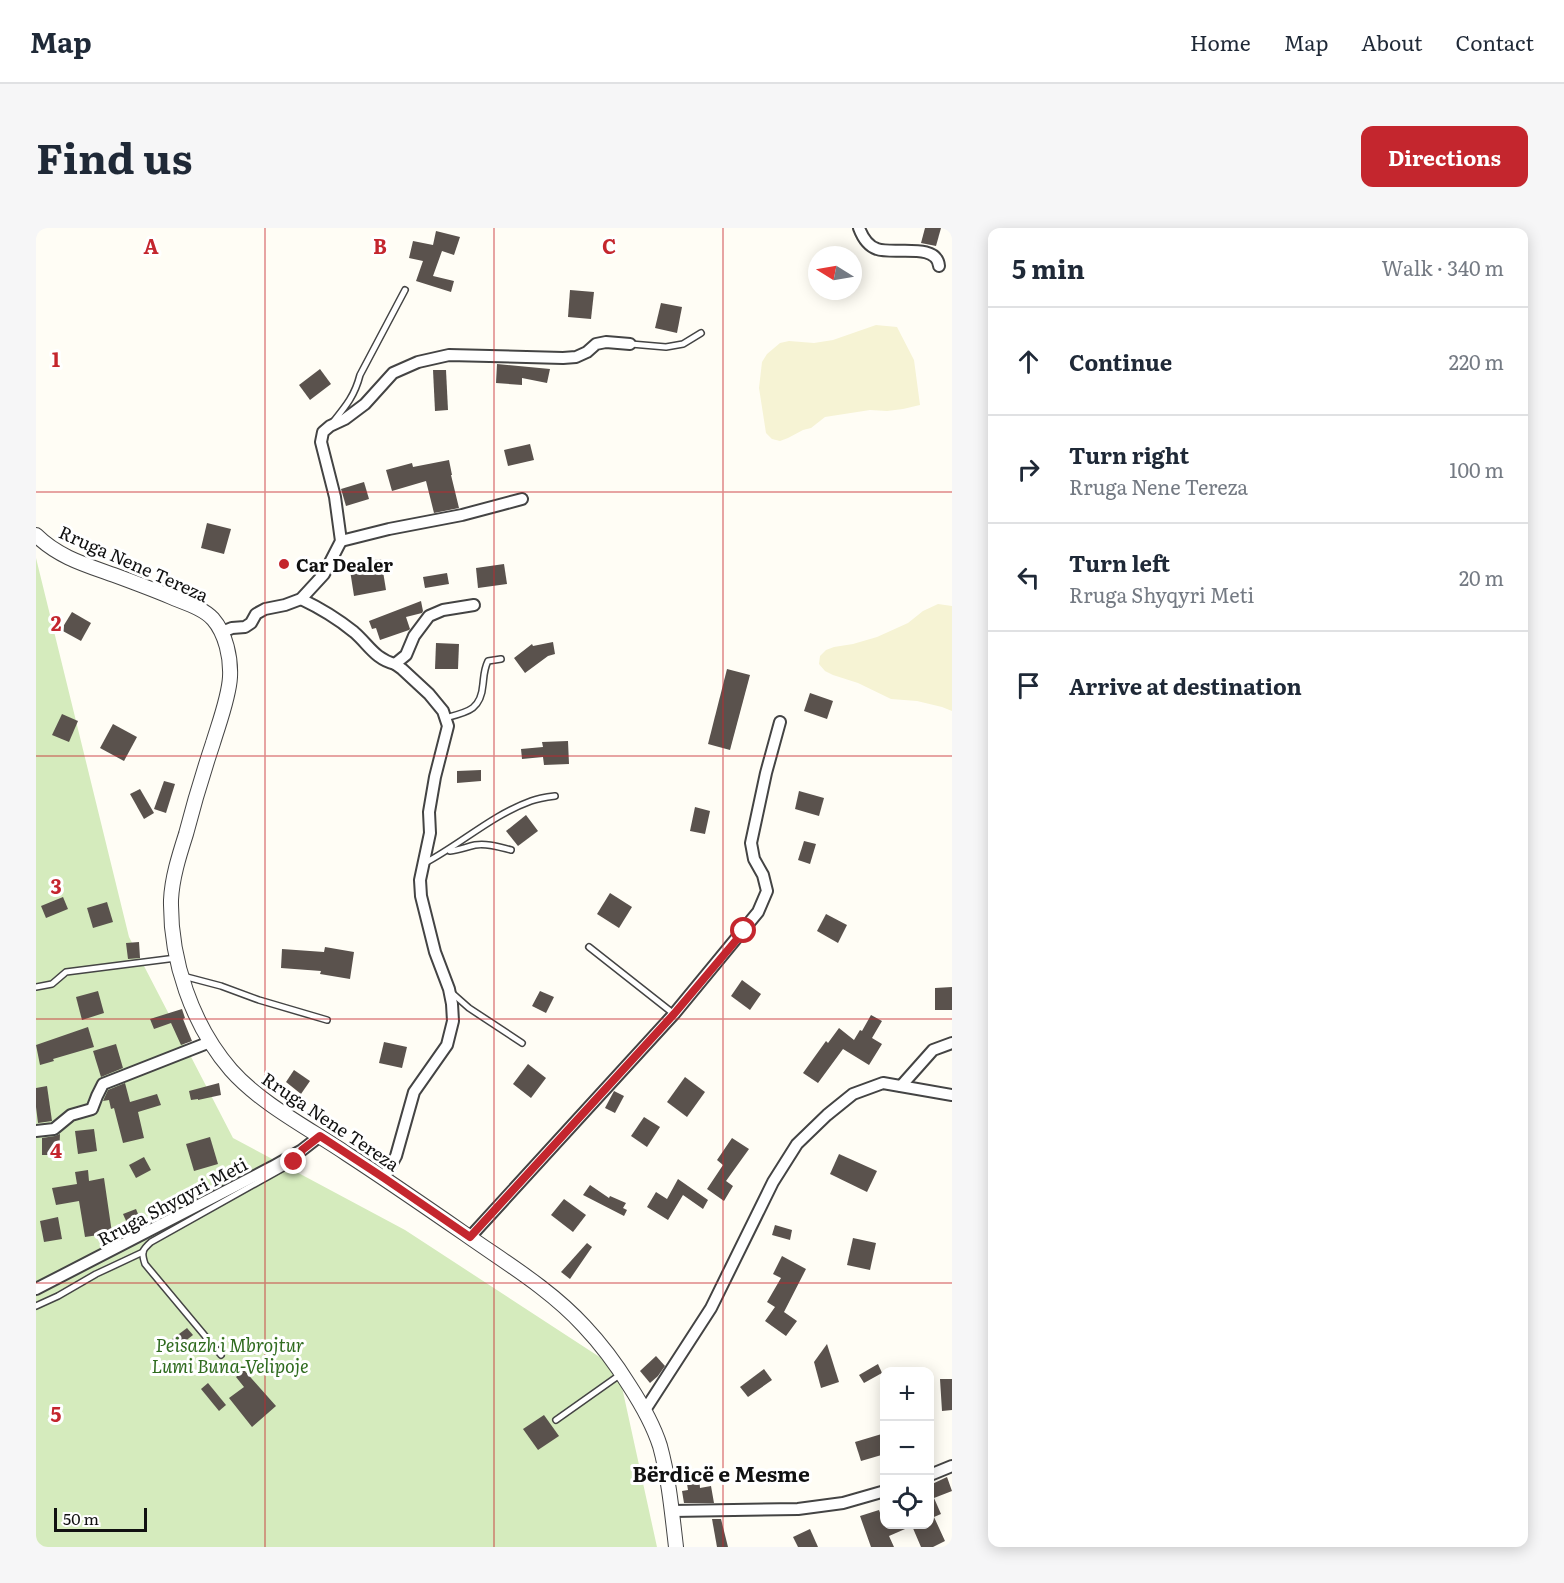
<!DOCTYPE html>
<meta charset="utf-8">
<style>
body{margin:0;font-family:Literata,serif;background:#f6f6f7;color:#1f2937}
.controls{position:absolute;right:18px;bottom:18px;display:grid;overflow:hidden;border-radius:12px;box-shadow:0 3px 15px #0003}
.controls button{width:54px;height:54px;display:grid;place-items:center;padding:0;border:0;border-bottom:2px solid #e0e1e3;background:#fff;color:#1f2937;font:30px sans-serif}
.compass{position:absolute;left:772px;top:18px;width:54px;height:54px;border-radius:50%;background:#fff;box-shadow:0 3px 15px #0003;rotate:281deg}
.scale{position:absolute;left:18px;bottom:15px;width:93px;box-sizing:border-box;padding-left:6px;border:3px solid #111;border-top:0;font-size:16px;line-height:21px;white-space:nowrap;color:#111;-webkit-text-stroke:4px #fff;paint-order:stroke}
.stop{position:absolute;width:18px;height:18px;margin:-14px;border:4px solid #c4262e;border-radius:50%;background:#fff}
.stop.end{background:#c4262e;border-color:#fff;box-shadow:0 2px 6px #0008}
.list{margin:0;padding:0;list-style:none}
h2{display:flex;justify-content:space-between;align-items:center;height:78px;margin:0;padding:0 24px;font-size:26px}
h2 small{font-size:20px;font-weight:400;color:#747a83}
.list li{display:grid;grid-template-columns:39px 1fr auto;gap:18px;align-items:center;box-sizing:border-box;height:108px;padding:0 24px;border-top:2px solid #e0e1e3}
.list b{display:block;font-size:22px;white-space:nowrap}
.list p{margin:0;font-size:20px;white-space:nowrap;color:#747a83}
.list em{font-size:20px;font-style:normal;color:#747a83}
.icon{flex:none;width:33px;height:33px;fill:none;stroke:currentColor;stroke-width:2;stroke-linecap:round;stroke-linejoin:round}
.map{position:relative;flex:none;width:916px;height:1319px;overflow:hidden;border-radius:12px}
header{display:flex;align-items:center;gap:36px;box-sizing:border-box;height:84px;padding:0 30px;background:#fff;border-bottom:2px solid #e0e1e3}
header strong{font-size:28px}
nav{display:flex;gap:33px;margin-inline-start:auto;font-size:21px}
.intro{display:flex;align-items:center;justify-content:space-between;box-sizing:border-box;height:144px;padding:0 36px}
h1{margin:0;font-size:42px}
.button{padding:15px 27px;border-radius:12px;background:#c4262e;color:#fff;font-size:21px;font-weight:700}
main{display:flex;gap:36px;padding:0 36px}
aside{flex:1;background:#fff;border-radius:12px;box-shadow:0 3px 15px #0003}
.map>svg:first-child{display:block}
</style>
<header>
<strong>Map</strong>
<nav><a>Home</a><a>Map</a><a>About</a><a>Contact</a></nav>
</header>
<div class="intro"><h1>Find us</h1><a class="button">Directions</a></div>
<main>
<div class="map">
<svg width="916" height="1319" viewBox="0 0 916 1319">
<rect width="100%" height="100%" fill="#fffdf5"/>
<g fill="#f6f3d4">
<path d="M840 97 861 99 878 132 884 177 867 181 851 183 834 182 789 189 775 200 767 202 752 210 744 213 736 211 730 205 723 160 726 134 731 126 744 115 753 113 778 115 797 112Z"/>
<path d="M902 376 916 378V483L906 479 881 473 855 471 822 455 797 447 789 443 783 436 784 428 790 422 798 419 817 416 841 409 872 395 887 383Z"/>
</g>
<path fill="#d5ebbd" d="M0 330 93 709 197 910 369 1002 582 1141 621 1319H0Z"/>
<g fill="#5a524d">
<path d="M889 0H905L900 18 885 15Z"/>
<path d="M400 3 424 9 418 27 406 23 397 48 418 53 415 64 380 53 387 33 373 30 377 13 397 17Z"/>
<path d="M534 62 558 64 555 91 532 89Z"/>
<path d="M625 75 646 79 641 105 619 100Z"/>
<path d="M461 136 514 141 511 155 486 150V157L460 155Z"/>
<path d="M284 141 295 156 274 172 263 157Z"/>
<path d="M397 142H410L412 182 399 183Z"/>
<path d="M494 216 498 232 472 238 468 222Z"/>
<path d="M413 232 416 247H415L423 280 398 285 390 253 356 263 350 242 376 235 377 239Z"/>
<path d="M328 254 333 271 310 278 305 261Z"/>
<path d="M171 295 195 301 188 326 165 320Z"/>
<path d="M345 331 350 362 318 368 313 336Z"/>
<path d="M468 336 471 356 442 360 440 340Z"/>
<path d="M411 345 413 356 389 360 387 349Z"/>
<path d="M385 373 387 383 386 385 370 389 374 401 373 402 344 412 340 400 336 401 333 393Z"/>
<path d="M36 384 55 395 45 413 25 402Z"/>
<path d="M517 414 519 426 512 428 489 445 478 430 496 416 497 418Z"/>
<path d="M400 415 423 416 422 441H399Z"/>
<path d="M691 441 714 447 694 522 672 516Z"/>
<path d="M774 465 797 473 791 491 768 483Z"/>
<path d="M26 486 42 493 33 514 16 507Z"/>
<path d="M77 496 101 509 88 533 64 520Z"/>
<path d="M532 513 533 536 508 537 507 529 486 531 485 521 507 519 506 514Z"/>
<path d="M445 542V553L421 555V543Z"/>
<path d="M128 553 139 556 130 585 118 581Z"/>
<path d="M104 561 118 585 108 591 94 566Z"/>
<path d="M763 563 788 570 783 588 759 581Z"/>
<path d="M659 579 674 583 669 606 654 603Z"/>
<path d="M490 587 502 603 482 618 470 603Z"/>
<path d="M768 613 780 616 774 636 762 632Z"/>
<path d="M574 665 596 679 583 700 561 686Z"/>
<path d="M27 669 32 681 10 690 5 678Z"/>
<path d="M71 674 77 694 57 700 51 680Z"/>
<path d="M790 686 811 697 802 715 781 703Z"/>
<path d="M103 714 104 730 92 731 90 715Z"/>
<path d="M289 719 318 724 314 751 284 746 285 743 245 740 246 721 288 724Z"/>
<path d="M706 752 725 766 714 782 695 768Z"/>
<path d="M916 759V782H899V760Z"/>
<path d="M62 763 68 785 46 792 40 769Z"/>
<path d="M504 763 518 769 510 785 496 778Z"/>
<path d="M146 781 149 790 147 791 156 813 145 817 135 795 118 801 114 791Z"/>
<path d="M835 787 846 793 836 810 846 816 833 837 807 821 782 855 767 845 790 813 792 815 803 800 818 812 824 802 826 803Z"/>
<path d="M52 799 58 819 17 831 18 833 4 837 0 817Z"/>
<path d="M348 814 371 819 366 840 343 835Z"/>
<path d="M80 816 87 840 65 849 57 823Z"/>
<path d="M492 836 510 850 495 870 477 856Z"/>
<path d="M258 842 274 853 265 866 250 854Z"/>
<path d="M649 849 669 864 651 889 631 874Z"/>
<path d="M89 855 94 874 121 866 125 877 102 884 108 910 87 915 78 880 75 881 73 872 67 873 72 862Z"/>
<path d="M183 855 185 867 162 872V871L155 872 153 863Z"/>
<path d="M11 858 16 893 2 895 0 879V860Z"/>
<path d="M578 863 588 868 579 885 569 880Z"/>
<path d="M608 889 624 899 611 919 595 908Z"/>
<path d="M58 901 61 923 42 926 39 903Z"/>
<path d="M24 906 23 927H6V910L19 908Z"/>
<path d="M174 909 182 936 158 943 150 916Z"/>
<path d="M696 910 713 921 690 953 697 958 688 973 671 961 687 937 681 932Z"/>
<path d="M803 926 841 943 831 964 794 946Z"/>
<path d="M108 929 115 942 100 950 93 937Z"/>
<path d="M52 942 53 953 68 950 76 1005 49 1009 43 973 20 977 16 960 41 956 39 944Z"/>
<path d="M642 951 672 972 667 981 647 967 632 992 611 979 620 964 631 971Z"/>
<path d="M554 957 573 970 574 968 590 975 587 980 591 982 588 988 547 967Z"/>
<path d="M528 971 550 987 537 1004 515 987Z"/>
<path d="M100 981 107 998 95 1004 87 986Z"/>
<path d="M22 989 26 1011 8 1014 4 993Z"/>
<path d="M739 997 756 1002 754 1012 736 1007Z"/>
<path d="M817 1010 840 1015 834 1042 811 1037Z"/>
<path d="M551 1015 556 1019 534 1051 525 1044Z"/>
<path d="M746 1028 770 1041 748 1084 761 1093 750 1108 729 1093 739 1079 731 1074 745 1050 737 1046Z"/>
<path d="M151 1100 157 1107 133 1126 127 1118Z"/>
<path d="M791 1116 803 1154 785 1160 778 1134Z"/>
<path d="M620 1128 629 1138 622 1148 614 1155 604 1143Z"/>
<path d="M842 1136 846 1145 828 1155 823 1147Z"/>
<path d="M728 1141 736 1152 712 1169 704 1159Z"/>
<path d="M208 1142 240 1178 216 1199 193 1170 208 1159 200 1149Z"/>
<path d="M904 1151H916V1182L906 1183Z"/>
<path d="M172 1155 190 1177 183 1183 165 1161Z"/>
<path d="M508 1187 523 1208 502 1222 487 1201Z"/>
<path d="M849 1205V1226L825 1233 819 1214Z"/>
<path d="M663 1248 664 1260 675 1258 678 1275H648L646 1263 652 1262 650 1250Z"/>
<path d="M911 1249 916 1263 898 1270 905 1286 898 1289 909 1313 897 1319H885L876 1298 853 1308 858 1319H835L824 1288 843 1282 848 1296H894V1257Z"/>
<path d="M676 1291H685L692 1319H681Z"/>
<path d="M774 1301 782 1319H762L757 1309Z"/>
</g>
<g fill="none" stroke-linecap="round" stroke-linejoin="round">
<g stroke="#444" stroke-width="8">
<g id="service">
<path d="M595 116 630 119 647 116 665 105"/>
<path d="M297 194C310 178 319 167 324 147L369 62"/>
<path d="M409 490C432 484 445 482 447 456 448 447 448 441 452 433L465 431"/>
<path d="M414 623C423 622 430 619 439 617 451 615 463 619 475 622"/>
<path d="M389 635C425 616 456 587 495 573 503 570 511 569 519 568"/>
<path d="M553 719 638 786"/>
<path d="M147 748 185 758 223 772 291 792"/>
<path d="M0 759 16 756 30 744 140 730"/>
<path d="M416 765 433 780 486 815"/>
<path d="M0 1078 22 1068 60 1046 107 1024"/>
<path d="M185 1127 109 1036C105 1024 106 1022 115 1014L258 934 264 929 265 923"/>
<path d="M520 1192 585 1146"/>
</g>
</g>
<g stroke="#444" stroke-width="14">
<g id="minor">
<path d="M823 0C826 8 832 18 841 21 857 27 901 14 903 38"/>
<path d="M305 313 353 301 426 287 486 271"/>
<path d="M265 371C284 380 302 391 318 404 333 417 339 431 359 436L370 427 378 408 393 388 407 382 438 377"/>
<path d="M186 404 196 400 209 399 215 395 220 386 229 381 249 377 265 371 288 346 305 313 299 269 285 214 287 204 294 198 309 191 329 176 357 145 382 134 413 127 527 130 540 129 551 124 560 116 570 114 594 116"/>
<path d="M865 858 897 822 916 815"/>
<path d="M0 903 18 901 35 887 56 881 61 868 67 856 174 814"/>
<path d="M348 950 360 928 378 864 411 817 417 793 416 776 413 761 399 724 385 668 384 652 394 605 393 584 399 549 412 498 407 483 393 466 366 441 359 436"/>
<path d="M434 1009 638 786 722 684 731 663 727 647 718 631 715 615 730 545 744 494"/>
<path d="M0 1061 236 939 266 922 284 908"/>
<path d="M609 1182 675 1080 737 954 761 916 791 887 817 866 847 855 916 867"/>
<path d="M894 1247 916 1238"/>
<path d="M636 1283 762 1281 807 1275 849 1263"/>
</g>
</g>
<g stroke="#444" stroke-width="16">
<path id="tertiary" d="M0 307C22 329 50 337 78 347 97 354 116 361 135 369 149 375 167 380 177 391 190 406 195 430 194 449 193 469 183 495 177 515 167 545 158 575 150 606 143 628 136 650 135 672 134 732 156 797 195 842 225 876 274 901 311 926 351 952 390 979 429 1006 470 1035 514 1061 548 1098 565 1116 580 1136 593 1157 606 1177 617 1196 624 1218 633 1251 636 1285 640 1319"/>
</g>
<use href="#service" stroke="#fff" stroke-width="5"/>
<use href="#minor" stroke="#fff" stroke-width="10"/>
<use href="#tertiary" stroke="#fff" stroke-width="14"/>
</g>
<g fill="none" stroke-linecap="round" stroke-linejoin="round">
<path stroke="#c4262e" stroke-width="8" d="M258 934 264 929 266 922 284 908 348 950 434 1009 638 786 708 703"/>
</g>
<path fill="none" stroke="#c4262e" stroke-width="1.5" stroke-opacity="0.55" d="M229 0V1319M458 0V1319M687 0V1319M0 264H916M0 528H916M0 791H916M0 1055H916"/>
<circle fill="#c4262e" stroke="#fff" stroke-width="2" cx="248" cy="336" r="6"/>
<g text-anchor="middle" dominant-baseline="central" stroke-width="6" stroke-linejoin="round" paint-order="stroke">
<g font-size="18" fill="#111" stroke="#fff">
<text transform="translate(98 335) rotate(24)">Rruga Nene Tereza</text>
<text transform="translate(295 893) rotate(34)">Rruga Nene Tereza</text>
<text transform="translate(136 973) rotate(-28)">Rruga Shyqyri Meti</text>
</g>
<g font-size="18" font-weight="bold" fill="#111" stroke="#fff" text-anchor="start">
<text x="260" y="336">Car Dealer</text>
</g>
<g font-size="18" font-style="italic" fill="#2f6b1f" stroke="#fff">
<text x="194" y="1116">Peisazh i Mbrojtur<tspan x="194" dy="21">Lumi Buna-Velipoje</tspan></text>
</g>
<g font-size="21" font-weight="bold" fill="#111" stroke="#fff">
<text x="685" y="1244">Bërdicë e Mesme</text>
</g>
</g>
<g font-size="20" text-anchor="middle" font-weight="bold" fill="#c4262e" stroke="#fff" stroke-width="6" stroke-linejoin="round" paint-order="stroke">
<text x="115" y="26">A</text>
<text x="344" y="26">B</text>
<text x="573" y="26">C</text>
<text x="20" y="139">1</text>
<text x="20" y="403">2</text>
<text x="20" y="666">3</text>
<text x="20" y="930">4</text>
<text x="20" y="1194">5</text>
</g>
</svg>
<div class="controls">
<button>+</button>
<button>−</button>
<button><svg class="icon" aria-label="locate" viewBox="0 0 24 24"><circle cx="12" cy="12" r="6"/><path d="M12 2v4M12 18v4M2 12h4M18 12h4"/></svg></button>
</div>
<svg class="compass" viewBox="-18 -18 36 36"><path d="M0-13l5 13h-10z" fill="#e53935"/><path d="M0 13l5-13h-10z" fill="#747a83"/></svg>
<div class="scale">50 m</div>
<div class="stop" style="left:708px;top:703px"></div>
<div class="stop end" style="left:258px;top:934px"></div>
</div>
<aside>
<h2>5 min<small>Walk · 340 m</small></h2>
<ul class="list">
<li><svg class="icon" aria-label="ahead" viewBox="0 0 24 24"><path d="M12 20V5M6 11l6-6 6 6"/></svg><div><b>Continue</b></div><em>220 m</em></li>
<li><svg class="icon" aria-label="right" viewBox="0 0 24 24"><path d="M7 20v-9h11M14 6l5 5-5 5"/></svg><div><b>Turn right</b><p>Rruga Nene Tereza</p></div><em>100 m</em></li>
<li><svg class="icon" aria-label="left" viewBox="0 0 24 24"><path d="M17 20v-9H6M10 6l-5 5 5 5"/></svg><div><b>Turn left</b><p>Rruga Shyqyri Meti</p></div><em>20 m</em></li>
<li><svg class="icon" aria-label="arrive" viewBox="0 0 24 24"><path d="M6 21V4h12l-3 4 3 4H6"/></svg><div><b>Arrive at destination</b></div></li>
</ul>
</aside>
</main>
